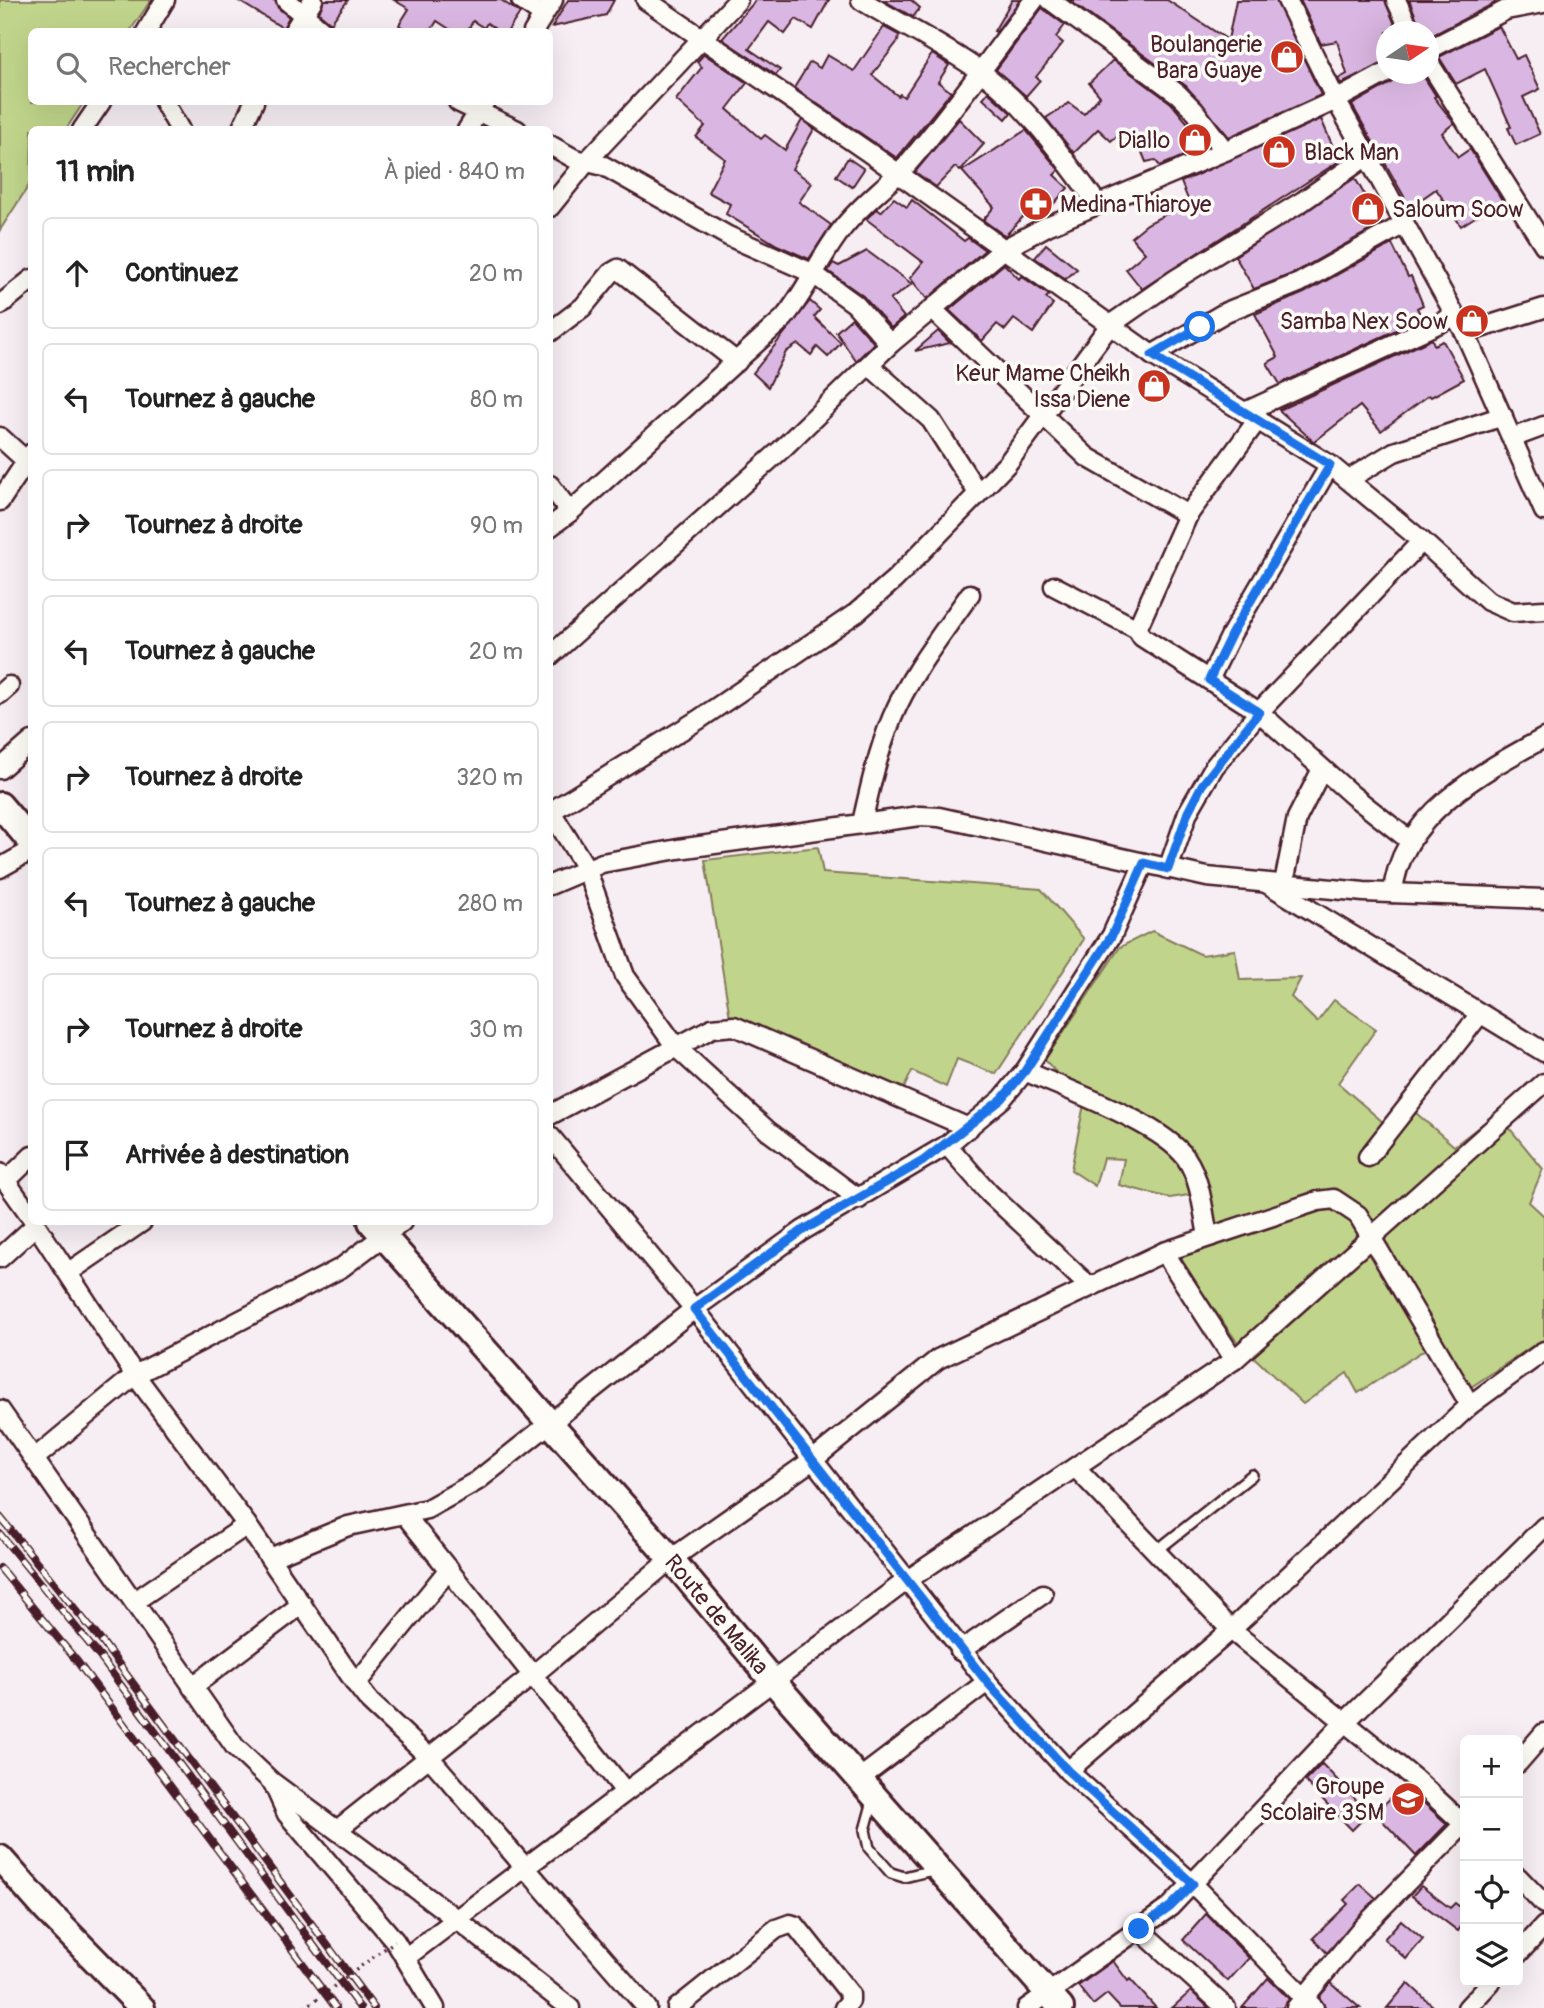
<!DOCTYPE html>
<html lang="fr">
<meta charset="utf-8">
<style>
body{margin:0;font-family:Pangolin,sans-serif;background:#f6f6f6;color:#222}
.controls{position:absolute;right:21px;bottom:21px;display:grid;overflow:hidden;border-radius:10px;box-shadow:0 7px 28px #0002}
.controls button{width:63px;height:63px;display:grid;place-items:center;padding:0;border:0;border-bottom:2px solid #e0e0e0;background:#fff;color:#222;font:35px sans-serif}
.compass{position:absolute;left:1376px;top:21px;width:63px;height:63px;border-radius:50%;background:#fff;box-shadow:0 7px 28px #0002;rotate:77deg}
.stop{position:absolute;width:21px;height:21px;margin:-16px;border:5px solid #1a73e8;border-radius:50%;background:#fff}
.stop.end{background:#1a73e8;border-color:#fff;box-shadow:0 2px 7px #0008}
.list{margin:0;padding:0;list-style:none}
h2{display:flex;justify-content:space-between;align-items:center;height:91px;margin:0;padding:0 28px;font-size:30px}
h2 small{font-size:23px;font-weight:400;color:#767676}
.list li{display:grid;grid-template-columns:46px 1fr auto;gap:21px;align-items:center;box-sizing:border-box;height:112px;margin:0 14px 14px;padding:0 14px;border:2px solid #e0e0e0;border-radius:10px}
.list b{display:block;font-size:26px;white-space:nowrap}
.list em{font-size:23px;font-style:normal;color:#767676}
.icon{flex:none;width:38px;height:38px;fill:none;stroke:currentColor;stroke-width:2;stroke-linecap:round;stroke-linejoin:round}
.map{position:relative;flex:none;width:1544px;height:2008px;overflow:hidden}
.search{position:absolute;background:#fff;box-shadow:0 7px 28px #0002;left:28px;top:28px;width:525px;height:77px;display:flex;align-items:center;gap:18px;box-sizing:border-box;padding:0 24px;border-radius:10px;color:#767676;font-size:26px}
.panel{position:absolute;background:#fff;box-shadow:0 7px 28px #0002;left:28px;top:126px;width:525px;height:1099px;border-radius:10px}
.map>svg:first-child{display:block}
</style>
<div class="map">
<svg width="1544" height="2008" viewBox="0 0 1544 2008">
<rect width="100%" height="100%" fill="#f6eef3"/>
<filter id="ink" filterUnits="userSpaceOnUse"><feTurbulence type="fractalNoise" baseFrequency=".0143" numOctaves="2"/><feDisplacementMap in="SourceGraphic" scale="14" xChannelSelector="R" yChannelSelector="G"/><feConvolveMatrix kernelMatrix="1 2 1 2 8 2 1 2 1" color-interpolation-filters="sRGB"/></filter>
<g filter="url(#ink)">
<g fill="#c0d58b" stroke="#857a5b" stroke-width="2">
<path d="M0 0H151L130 31 32 32V102H84L66 129 32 130 31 182 0 230Z"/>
<path d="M818 847 823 873 1041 889 1084 939 996 1074 957 1059 946 1087 912 1071 904 1088 730 1018 705 860Z"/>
<path d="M1152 931 1202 955 1235 950 1240 980 1301 978 1291 997 1317 1022 1334 1000 1376 1029 1338 1083 1392 1130 1416 1113 1454 1146 1497 1113 1543 1169 1529 1202 1544 1216V1356L1537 1343 1471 1387 1441 1339 1358 1393 1347 1373 1303 1404 1235 1339 1170 1247 1217 1228 1208 1192 1170 1198 1119 1185 1124 1159 1103 1158 1095 1186 1071 1170 1084 1104 1045 1060 1120 947Z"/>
</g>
<g fill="#dab7e2" stroke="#4a1f2b" stroke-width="2">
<path d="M237 0H275L278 8 289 17 283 28Z"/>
<path d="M324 0H348L331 23 319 13Z"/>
<path d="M394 0H501L520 13 507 32H499L487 23 484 28 473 21 467 32H454L437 21 430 32H409L399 25 409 9Z"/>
<path d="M568 0H614L606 15 552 27Z"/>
<path d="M756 0H829L813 29 796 19 785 34 769 22 749 49 780 70 776 75 722 39Z"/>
<path d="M883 0H911L920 8 913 17Z"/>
<path d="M1012 0H1020L996 32 994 31Z"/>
<path d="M1069 0H1167L1228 40 1236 0H1276L1321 95 1229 137 1186 86Z"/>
<path d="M1300 0H1385L1398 32H1387V62L1341 84 1338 79 1347 74 1337 41 1321 44Z"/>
<path d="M1409 0H1494L1495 3 1429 37V32H1422Z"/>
<path d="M1042 8 1065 25 1056 37 1063 43 1036 77 1040 80 1026 96 996 70Z"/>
<path d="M1499 26 1516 59 1524 55 1540 89 1523 97 1540 134 1516 145 1508 128 1511 127 1485 69 1456 84 1439 57Z"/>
<path d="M884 27 899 35 898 41 872 75 898 96 900 94 904 97 932 54 949 65 938 82 951 92 897 158 794 88 810 62 820 68 827 55 854 71Z"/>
<path d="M704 54 747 83 727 109 761 139 765 135 785 150 802 120 814 129 792 169 812 183 799 202 831 225 809 259 777 245 726 214 730 204 708 192 725 159 696 137 705 126 676 100 702 67 697 62Z"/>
<path d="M1113 60 1171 103 1207 146 1160 166 1155 160 1146 162 1137 140 1126 147 1118 135 1111 141 1098 129 1074 153 1046 118 1069 103 1084 114 1100 96 1089 83Z"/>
<path d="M1397 74H1422L1436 96 1434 97 1454 123 1442 133 1458 157 1470 149 1502 200 1461 226 1436 189 1410 207 1352 105 1391 83Z"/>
<path d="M988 92 1011 113 1006 119 983 98Z"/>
<path d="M959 119 984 144 960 171 955 167 936 187 915 172Z"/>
<path d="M1321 119 1334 149 1337 148 1344 158 1142 289 1126 269 1145 253 1131 237 1147 224 1189 202 1181 182Z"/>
<path d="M1026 130 1059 170 1054 175 1068 188 1048 210 1038 201 1005 236 983 220 994 207 962 171Z"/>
<path d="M848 158 864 169 852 187 836 176Z"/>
<path d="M1355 178 1381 224 1294 273 1254 289 1235 256Z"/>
<path d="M894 198 907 207 912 200 964 241 968 238 985 250 927 299 910 278 923 262 866 219 877 209 881 212Z"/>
<path d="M1046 244 1077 269 1066 279 1035 258Z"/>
<path d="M1392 244 1408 277 1411 276 1423 305 1417 308 1422 318 1280 384 1267 363 1278 357 1255 314 1304 293Z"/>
<path d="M867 251 912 284 890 300 904 317 891 328 863 296 828 271 833 263 839 266Z"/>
<path d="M1004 264 1019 279 1021 276 1049 295 1046 298 1053 304 1033 333 1014 319 1005 330 997 324 982 341 949 310Z"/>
<path d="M810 301 820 310 814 317 841 343 828 357 817 347 811 355 798 344 786 352 768 387 753 373Z"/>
<path d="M852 318 874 343 856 361 836 332Z"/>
<path d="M938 331 950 343 915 351Z"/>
<path d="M1432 339 1434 345 1443 341 1464 379 1431 397 1429 395 1381 431 1360 406 1314 442 1279 410Z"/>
<path d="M1322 1764 1369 1813 1352 1830 1305 1781Z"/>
<path d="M1404 1785 1447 1824 1416 1856 1375 1813Z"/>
<path d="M1360 1884 1376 1898 1327 1953 1313 1938 1348 1904 1344 1900Z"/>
<path d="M1421 1886 1450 1908 1455 1903 1465 1911V1921L1458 1931 1412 1896Z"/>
<path d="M1206 1914 1249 1958 1228 1981 1183 1940Z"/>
<path d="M1401 1920 1423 1939 1406 1959 1384 1939Z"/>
<path d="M1113 1961 1128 1981 1130 1979 1156 2008H1120L1107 1994 1093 2005 1078 1986Z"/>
<path d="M1268 1978 1289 1999 1282 2008H1242Z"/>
<path d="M1331 1983 1360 2008H1326L1319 1997Z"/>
<path d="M1408 1983 1435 2008H1387Z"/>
<path d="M1191 1991 1209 2008H1172Z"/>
</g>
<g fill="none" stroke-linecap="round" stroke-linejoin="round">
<g stroke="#4a1f2b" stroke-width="14">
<g id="lane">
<path d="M1155 1552 1252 1475"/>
<path d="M873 1801 865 1830 869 1848 891 1873 904 1877 937 1869"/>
</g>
</g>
<g stroke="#4a1f2b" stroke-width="23">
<g id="street">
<path d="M286 0 324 32"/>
<path d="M521 0 543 15"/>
<path d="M646 0 868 152 1152 355 1330 465 1422 541 1488 601 1513 612 1544 610"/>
<path d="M861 0C900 24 944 45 981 72 1029 107 1062 156 1097 203"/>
<path d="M1050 0 1178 94 1194 110 1225 151"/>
<path d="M1287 0 1336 100 1465 333 1544 511"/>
<path d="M1396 0 1411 32"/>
<path d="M146 32 165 0"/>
<path d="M293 32 313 0"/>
<path d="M533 32 553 0"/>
<path d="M1428 50 1506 10 1544 3"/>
<path d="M1428 61 1544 245"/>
<path d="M164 102 180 130"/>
<path d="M458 102 517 130"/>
<path d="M82 130 101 102"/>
<path d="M241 130 254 102"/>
<path d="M467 130 484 103"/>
<path d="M550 145 575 159 604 166 728 236 812 273 855 304 890 344"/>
<path d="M550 207 588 160 738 0"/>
<path d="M0 305 32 279"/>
<path d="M933 310 1087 457 1188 515"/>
<path d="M550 332 583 307 611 273 618 269 737 362"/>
<path d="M1465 333 1544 308"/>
<path d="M1152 355 1226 312 1299 283 1404 224"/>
<path d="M870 366 931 420 978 493"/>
<path d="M1247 411 1455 316"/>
<path d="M0 437 32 466"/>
<path d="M1512 438 1544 426"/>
<path d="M1349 479 1394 452 1503 416"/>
<path d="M550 485 570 512"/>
<path d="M0 501 32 453"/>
<path d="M550 527 570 512 784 318C807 290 820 257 842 229 862 203 889 185 910 161 954 110 993 54 1034 0"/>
<path d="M1054 586 1137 629 1142 637 1259 712 1352 795 1409 840"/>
<path d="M1137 629 1188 515 1259 418"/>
<path d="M550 656 783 448 890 344 1004 249 1047 226 1225 151 1336 100 1386 73"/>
<path d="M1209 680 1232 633 1330 465"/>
<path d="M0 694 9 686"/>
<path d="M0 769 32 741"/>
<path d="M550 810 586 868 625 976 676 1047 768 1131 859 1199"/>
<path d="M550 812 698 720 856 613 895 579 1007 464 1110 325 1176 279 1303 201 1367 156"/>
<path d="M862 823C870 787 878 752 892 718 910 674 943 633 970 594"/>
<path d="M0 868 32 850"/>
<path d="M1168 869 1188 812 1214 767 1259 712 1422 541"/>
<path d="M1266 883 1544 1052"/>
<path d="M1284 883 1297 818 1322 769"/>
<path d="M550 885 602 863 678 849 920 816 939 817 1207 877 1364 892 1544 899"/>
<path d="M1393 893C1399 816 1483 771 1544 738"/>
<path d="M1025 1071C1067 1090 1161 1123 1186 1158 1201 1180 1203 1211 1208 1236"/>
<path d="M550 1115 712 1028 734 1026 969 1128"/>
<path d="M550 1136 701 1317 987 1682 1068 1771 1193 1884 1314 2008"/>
<path d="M947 1145 989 1193 1089 1286"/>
<path d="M1368 1157 1480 1014"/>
<path d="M0 1173 32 1218"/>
<path d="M6 1181 32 1156"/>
<path d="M34 1222 135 1375 247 1525 356 1684 370 1702 430 1758 647 2008"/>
<path d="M1164 1252 1234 1360"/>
<path d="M0 1258 36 1225"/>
<path d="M69 1272 142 1222"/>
<path d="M0 1410 235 1747 272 1782 455 1918 570 2008"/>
<path d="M35 1458 135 1375 341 1268 402 1222"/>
<path d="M1076 1468 1231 1630 1415 1779 1465 1825"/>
<path d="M405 1515 624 1790"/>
<path d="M270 1558 348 1526 427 1509 477 1481 694 1309 802 1231 947 1145 1002 1099 1025 1071 1112 935 1144 863"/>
<path d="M135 1601 247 1525"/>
<path d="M960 1651 1043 1594"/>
<path d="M356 1684 449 1569"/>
<path d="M192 1687 302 1604"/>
<path d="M1518 1763 1544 1733"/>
<path d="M1068 1771 1231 1630 1470 1405 1544 1351"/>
<path d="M859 1779 987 1682"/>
<path d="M274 1785 287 1814 395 1941 435 2008"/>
<path d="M337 1830 533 1675 671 1559 814 1459 938 1359 1164 1252 1318 1201 1334 1199 1358 1215 1470 1405"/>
<path d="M1518 1877 1544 1904"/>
<path d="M1139 1929 1226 2008"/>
<path d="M1518 1954 1544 1926"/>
<path d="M405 1958 906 1581 1234 1360 1544 1083"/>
<path d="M677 2008 776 1929 790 1924 796 1926 850 1994V2001L844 2008"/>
<path d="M1027 2008 1170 1907 1343 1724 1544 1527"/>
<path d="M1296 2008 1359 1931 1465 1823"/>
<path d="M1467 2008 1491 1982"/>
</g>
</g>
<g stroke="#4a1f2b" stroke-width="30">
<g id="secondary">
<path d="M0 805 32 843"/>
<path id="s1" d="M371 1222 671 1559 772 1680 1061 2008"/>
<path d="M0 1858 46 1910 142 2008"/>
</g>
</g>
<use href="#lane" stroke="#fdfcf7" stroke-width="9"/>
<use href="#street" stroke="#fdfcf7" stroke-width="18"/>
<use href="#secondary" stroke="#fdfcf7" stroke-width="24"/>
<g stroke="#4a1f2b" stroke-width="8">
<g id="rail">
<path d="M0 1517 103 1643 374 2008"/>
<path d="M0 1534 100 1657 360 2008"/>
<path d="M0 1568 76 1660 336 2008"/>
</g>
</g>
<use href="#rail" stroke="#fdfcf7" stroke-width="5" stroke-dasharray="16" stroke-linecap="butt"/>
<path stroke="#4a1f2b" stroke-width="3.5" stroke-dasharray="2 5" stroke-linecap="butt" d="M305 2008 395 1941"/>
</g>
</g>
<g fill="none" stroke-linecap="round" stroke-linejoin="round" filter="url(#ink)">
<path stroke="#1a73e8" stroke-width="9" d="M1139 1929 1170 1907 1193 1884 1068 1771 987 1682 694 1309 802 1231 923 1161 1002 1099 1025 1071 1112 935 1144 863 1168 869 1188 812 1202 785 1259 712 1209 680 1232 633 1330 465 1152 355 1200 327"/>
</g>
<defs>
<g id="shop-disc" transform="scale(1.75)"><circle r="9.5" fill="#c8321e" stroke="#fdfcf7"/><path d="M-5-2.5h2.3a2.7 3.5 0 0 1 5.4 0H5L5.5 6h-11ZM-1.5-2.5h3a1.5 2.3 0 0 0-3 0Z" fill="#fff"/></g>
<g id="pharmacy-disc" transform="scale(1.75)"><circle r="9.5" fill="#c8321e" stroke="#fdfcf7"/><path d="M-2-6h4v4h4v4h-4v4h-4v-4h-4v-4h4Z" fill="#fff"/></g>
<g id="school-disc" transform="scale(1.75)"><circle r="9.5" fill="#c8321e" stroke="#fdfcf7"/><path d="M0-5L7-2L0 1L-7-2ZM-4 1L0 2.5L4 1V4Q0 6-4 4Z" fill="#fff"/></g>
</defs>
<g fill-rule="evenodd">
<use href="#shop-disc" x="1287" y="57"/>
<use href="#shop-disc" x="1195" y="140"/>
<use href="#shop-disc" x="1279" y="152"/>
<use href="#pharmacy-disc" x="1036" y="204"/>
<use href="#shop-disc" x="1368" y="209"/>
<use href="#shop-disc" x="1472" y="321"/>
<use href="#shop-disc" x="1154" y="386"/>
<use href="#school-disc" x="1408" y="1799"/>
</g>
<g text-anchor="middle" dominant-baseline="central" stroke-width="7" stroke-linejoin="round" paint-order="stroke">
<g font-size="23" fill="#4a1f2b" stroke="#fdfcf7" text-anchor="end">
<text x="1262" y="44">Boulangerie<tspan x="1262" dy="26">Bara Guaye</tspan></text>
<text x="1170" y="140">Diallo</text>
<text x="1304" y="152" text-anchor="start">Black Man</text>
<text x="1060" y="204" text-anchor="start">Medina Thiaroye</text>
<text x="1392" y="209" text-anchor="start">Saloum Soow</text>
<text x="1448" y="321">Samba Nex Soow</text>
<text x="1130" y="373">Keur Mame Cheikh<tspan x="1130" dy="26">Issa Diene</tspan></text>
<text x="1384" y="1786">Groupe<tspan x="1384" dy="26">Scolaire 3SM</tspan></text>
</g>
<g font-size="23" fill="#4a1f2b" stroke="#fdfcf7">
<text stroke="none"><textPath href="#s1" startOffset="523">Route de Malika</textPath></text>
</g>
</g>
</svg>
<div class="controls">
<button>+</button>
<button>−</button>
<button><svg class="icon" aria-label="locate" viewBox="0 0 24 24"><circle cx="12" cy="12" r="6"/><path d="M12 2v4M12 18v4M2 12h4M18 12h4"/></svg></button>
<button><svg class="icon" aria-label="layers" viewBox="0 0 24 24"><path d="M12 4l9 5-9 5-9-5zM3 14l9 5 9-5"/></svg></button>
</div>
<svg class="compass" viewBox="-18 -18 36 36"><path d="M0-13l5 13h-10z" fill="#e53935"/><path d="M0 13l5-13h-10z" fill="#767676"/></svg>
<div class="stop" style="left:1200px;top:327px"></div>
<div class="stop end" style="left:1139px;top:1929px"></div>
<div class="search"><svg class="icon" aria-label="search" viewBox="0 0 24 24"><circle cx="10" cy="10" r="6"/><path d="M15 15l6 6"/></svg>Rechercher</div>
<section class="panel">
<h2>11 min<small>À pied · 840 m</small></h2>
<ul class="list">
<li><svg class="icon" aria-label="ahead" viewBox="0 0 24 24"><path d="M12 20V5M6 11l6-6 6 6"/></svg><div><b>Continuez</b></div><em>20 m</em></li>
<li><svg class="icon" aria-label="left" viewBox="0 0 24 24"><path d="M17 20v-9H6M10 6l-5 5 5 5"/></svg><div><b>Tournez à gauche</b></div><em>80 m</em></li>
<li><svg class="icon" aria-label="right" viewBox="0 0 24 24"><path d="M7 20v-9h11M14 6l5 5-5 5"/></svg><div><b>Tournez à droite</b></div><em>90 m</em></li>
<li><svg class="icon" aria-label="left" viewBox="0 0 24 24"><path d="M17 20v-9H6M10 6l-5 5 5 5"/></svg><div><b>Tournez à gauche</b></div><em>20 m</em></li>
<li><svg class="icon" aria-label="right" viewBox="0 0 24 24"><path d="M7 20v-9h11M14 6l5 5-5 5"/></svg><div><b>Tournez à droite</b></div><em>320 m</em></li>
<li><svg class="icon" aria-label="left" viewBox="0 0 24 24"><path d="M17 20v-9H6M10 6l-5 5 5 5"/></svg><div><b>Tournez à gauche</b></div><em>280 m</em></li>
<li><svg class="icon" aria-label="right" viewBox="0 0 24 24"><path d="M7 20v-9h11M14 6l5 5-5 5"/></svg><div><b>Tournez à droite</b></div><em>30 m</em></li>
<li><svg class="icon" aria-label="arrive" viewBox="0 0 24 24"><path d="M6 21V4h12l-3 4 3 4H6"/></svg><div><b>Arrivée à destination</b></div></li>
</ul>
</section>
</div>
